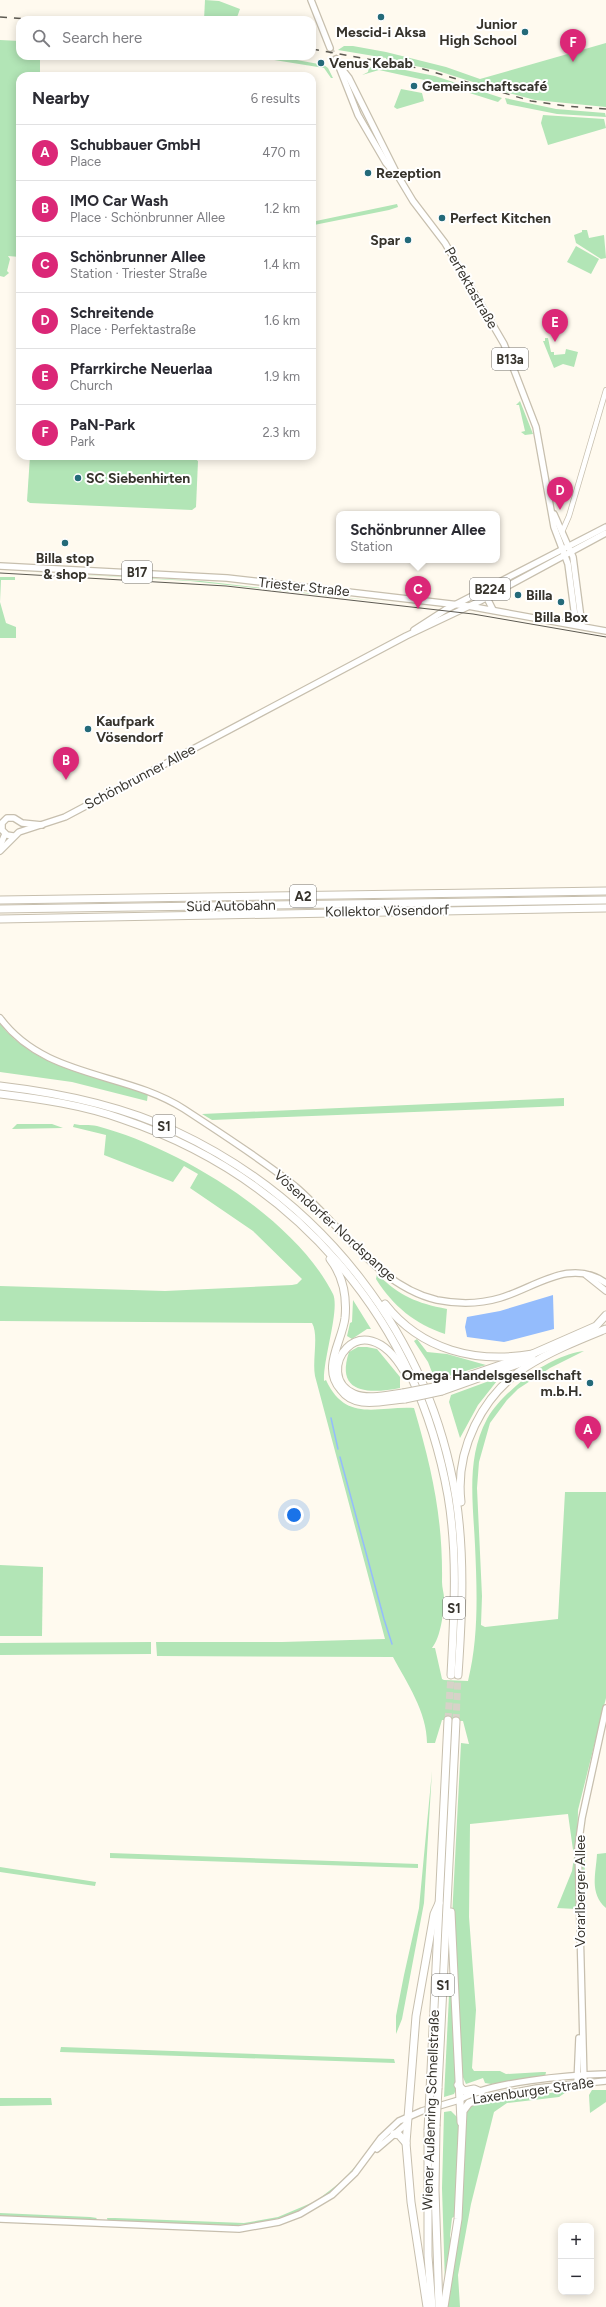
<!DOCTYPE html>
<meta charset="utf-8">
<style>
body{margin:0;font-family:Figtree,sans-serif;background:#f2f2f3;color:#2b2b33}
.controls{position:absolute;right:12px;bottom:12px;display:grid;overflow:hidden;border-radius:8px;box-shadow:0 2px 10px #0003}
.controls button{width:36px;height:36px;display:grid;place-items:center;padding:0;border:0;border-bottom:1px solid #e1e1e2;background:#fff;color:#2b2b33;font:20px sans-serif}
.you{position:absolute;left:294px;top:1515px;width:14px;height:14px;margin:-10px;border:3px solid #fff;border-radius:50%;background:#1a73e8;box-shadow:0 0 0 6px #1a73e833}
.badge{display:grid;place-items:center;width:26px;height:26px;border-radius:50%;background:#db2777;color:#fff;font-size:13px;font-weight:700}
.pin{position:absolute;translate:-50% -33px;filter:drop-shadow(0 1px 2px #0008)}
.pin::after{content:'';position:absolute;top:21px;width:14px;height:12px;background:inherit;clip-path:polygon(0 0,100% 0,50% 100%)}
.popup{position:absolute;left:336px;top:511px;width:164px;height:52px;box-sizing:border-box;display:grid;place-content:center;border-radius:8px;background:#fff;filter:drop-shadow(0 1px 3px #0005);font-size:13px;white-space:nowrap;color:#7c7c81}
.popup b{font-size:15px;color:#2b2b33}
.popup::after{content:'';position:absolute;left:50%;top:100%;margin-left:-8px;border:8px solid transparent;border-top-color:#fff}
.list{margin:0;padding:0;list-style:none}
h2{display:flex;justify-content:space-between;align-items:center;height:52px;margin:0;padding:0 16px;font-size:17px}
h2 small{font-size:13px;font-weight:400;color:#7c7c81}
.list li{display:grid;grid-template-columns:26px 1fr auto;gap:12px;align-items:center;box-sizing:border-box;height:56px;padding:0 16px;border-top:1px solid #e1e1e2}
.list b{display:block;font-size:15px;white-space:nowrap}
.list p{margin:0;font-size:13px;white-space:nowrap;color:#7c7c81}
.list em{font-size:13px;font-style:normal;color:#7c7c81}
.icon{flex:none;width:22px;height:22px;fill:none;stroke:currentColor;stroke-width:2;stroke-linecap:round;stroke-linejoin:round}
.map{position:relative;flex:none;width:606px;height:2307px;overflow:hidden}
.search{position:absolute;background:#fff;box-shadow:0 2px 10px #0003;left:16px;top:16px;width:300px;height:44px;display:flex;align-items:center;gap:10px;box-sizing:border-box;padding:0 14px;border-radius:12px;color:#7c7c81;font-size:15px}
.panel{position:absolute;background:#fff;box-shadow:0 2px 10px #0003;left:16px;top:72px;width:300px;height:388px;border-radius:12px}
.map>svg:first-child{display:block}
</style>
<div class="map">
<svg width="606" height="2307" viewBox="0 0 606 2307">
<rect width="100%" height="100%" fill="#fffaef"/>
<g fill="#b2e5b6">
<path d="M205 0 219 1 240 9 236 20H204Z"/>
<path d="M0 40 20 41V56H40V76H20V257L8 256 10 259 7 271 9 273 4 277 0 276Z"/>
<path d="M606 43V107L535 100 501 91 435 70 386 60V58L338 50 344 46H353L386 52 446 67 480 79Z"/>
<path d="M250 56H275L324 65 328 68 333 78H331L324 68Z"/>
<path d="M385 66 435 76 502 98 498 102 438 83 379 70 362 75 368 72 369 67 380 69Z"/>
<path d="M401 89 422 93 424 101 397 109 394 107Z"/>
<path d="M505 98 556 109 605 113 606 117 557 114 507 104Z"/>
<path d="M543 115 604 119 606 128 548 145 541 123Z"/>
<path d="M397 204 398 207 389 210 314 225 316 221Z"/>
<path d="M582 230H587L589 238 604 235 606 258 601 259 576 243 574 235 582 232Z"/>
<path d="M576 246 599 259 591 274 567 262Z"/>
<path d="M545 338H548L551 352H554V355L565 354 566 349 578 352 574 367 563 364 554 368 543 341H545Z"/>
<path d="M520 401 533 434 525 435 521 432 525 431 519 405H516Z"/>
<path d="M30 456H191L198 461 196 507 192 510 30 503 27 501Z"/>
<path d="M18 571 201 581 396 603 190 581Z"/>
<path d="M0 577H15V580H1L0 602 6 623 16 627V638H0Z"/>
<path d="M0 1024C36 1069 96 1076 148 1093L147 1101 72 1082 0 1072Z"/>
<path d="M564 1098V1106L212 1120 202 1114Z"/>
<path d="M52 1124 63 1128 12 1129 17 1124Z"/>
<path d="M74 1124C82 1126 89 1124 97 1126 180 1148 295 1218 333 1294 340 1309 323 1359 324 1381L326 1380C346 1423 377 1406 414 1408 432 1469 443 1518 442 1582 442 1588 444 1593 444 1598 444 1611 441 1637 432 1648H435L442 1679 444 1680 468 1681C479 1637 477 1590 475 1545 473 1502 466 1458 487 1419 496 1403 510 1391 524 1379 539 1367 565 1353 584 1351L550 1368 518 1389 507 1400 490 1423 479 1462 477 1488 482 1596 481 1625 485 1627 558 1619 565 1492H606V1698L578 1810 576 1909 557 1908 572 1871 574 1857 568 1814 470 1824 469 1917 476 2010 472 2068 474 2071H500L506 2074 542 2072H546L545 2077 491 2084 485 2083 483 2078 466 2084 462 2075 459 2058 458 1983 452 1918 461 1743 469 1744 463 1721 442 1720 435 1743H427C427 1712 407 1683 393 1657L157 1656 156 1642H282L385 1639 315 1376C312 1360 319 1335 312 1323L0 1321V1286L165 1291 292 1285 297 1284 302 1279 253 1231 190 1188 198 1174 184 1166 173 1182 104 1155 106 1135 73 1127Z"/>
<path d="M377 1274C400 1296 416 1303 447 1309L445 1334C415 1324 393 1306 376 1279Z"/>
<path d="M353 1300 371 1329H367L352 1339 347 1336 350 1323 352 1322Z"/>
<path d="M417 1339 427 1352 447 1354 486 1365 435 1380 428 1362 414 1341Z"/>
<path d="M358 1347H367L377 1349 400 1377V1388C369 1394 335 1394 349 1352Z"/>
<path d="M500 1377 478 1405 460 1438 449 1402 451 1395Z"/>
<path d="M0 1565 43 1567 42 1636H0Z"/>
<path d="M151 1642V1654L0 1655V1643Z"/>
<path d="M432 1771 424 1903 402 2019 396 2034V2016L404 1975 419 1908Z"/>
<path d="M585 1848 584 1922 582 1921V1851Z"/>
<path d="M110 1853 418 1864V1868L110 1858Z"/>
<path d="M606 1853V1908C589 1893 596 1874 597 1854Z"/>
<path d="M0 1867 96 1882 95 1886 0 1872Z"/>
<path d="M451 1955 456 2090 454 2094 444 2097Z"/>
<path d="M61 2047 394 2059 395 2063 60 2052Z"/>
<path d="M541 2090 550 2093 569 2090 559 2097 507 2103 494 2112 471 2204 458 2275 460 2307H447L465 2111C483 2094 517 2093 541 2090Z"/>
<path d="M592 2090H606V2102L590 2113 589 2095Z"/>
<path d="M0 2098H51L52 2105 0 2106Z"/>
<path d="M451 2111 457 2117 459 2130 455 2216 452 2218 450 2236 452 2244 445 2284 442 2188 444 2112Z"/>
<path d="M363 2158C305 2246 198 2225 108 2222L107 2218H115L244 2223 278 2217 316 2201 342 2181Z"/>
<path d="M0 2213 90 2217 97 2218 95 2220 0 2217Z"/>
</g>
<path fill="#94bcfc" d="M553 1295 554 1329 504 1342 467 1337 465 1327 467 1317 500 1311Z"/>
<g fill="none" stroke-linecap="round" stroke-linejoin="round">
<g stroke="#94bcfc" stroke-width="1.5">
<path d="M331 1418 338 1449"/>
<path d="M340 1457 384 1619 392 1644"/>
</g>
<path stroke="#d7d2c8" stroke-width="5.5" stroke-dasharray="5.5 3" stroke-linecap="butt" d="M330 48 336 59"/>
<g stroke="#d7d2c8" stroke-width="7" stroke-dasharray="7 3.5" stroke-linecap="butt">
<path d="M448 1720 451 1675"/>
<path d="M456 1721 458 1675"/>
</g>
<g stroke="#c7bfae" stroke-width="6">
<path id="minor" d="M562 532 569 516 606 390"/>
</g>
<g stroke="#c7bfae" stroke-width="8">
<g id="major">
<path d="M311 0 330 48"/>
<path d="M336 59 358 115 386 163 395 174"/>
<path d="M338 64 349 78 398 176 413 201 445 243 504 344 536 427 554 527 568 564 576 625"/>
<path d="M554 514 573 557 582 626"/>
<path d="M0 566 227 578 468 606 606 631"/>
<path d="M490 595 488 600 493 610"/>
<path d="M414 630 445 610 606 527"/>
<path d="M13 836 7 835 2 830V823L7 818H14L22 823 42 825"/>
<path d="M0 846 5 834"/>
<path d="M0 851 19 832 65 817 406 636 480 601 606 533"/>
<path d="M0 1018C45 1079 125 1071 184 1109 222 1134 260 1158 295 1186 340 1224 377 1286 437 1300 457 1304 480 1304 500 1298 535 1288 570 1257 606 1283"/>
<path d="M586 1275 606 1291"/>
<path d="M584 2083 578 1847 582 1818 606 1708"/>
<path d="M577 2084 579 2038"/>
<path d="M479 2099 537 2088 606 2081"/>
<path d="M377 2149 405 2125 408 2120"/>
<path d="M0 2219 239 2229 279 2222 300 2214 332 2195 355 2173 381 2138 399 2121 422 2111 459 2100C489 2082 569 2075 606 2074"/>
</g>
</g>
<g stroke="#c7bfae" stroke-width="9">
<g id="highway">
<path d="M0 900 606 891"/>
<path d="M0 909 606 900"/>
<path d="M0 919 606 908"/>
<path d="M0 1086C60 1093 120 1105 175 1131 323 1200 430 1336 456 1498 465 1557 462 1616 458 1675"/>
<path d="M0 1094C41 1099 83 1105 122 1119 294 1177 416 1317 448 1496 458 1555 454 1615 451 1675"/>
<path d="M330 1259C343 1276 347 1297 345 1318 342 1342 321 1368 341 1390 346 1397 354 1401 362 1402 376 1404 391 1400 405 1399"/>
<path d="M385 1304C421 1350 476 1364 533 1354"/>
<path d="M530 1355 596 1326 606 1315"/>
<path d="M439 1386 518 1359"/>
<path d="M442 1391 532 1359"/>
<path d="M403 1393C388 1395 368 1400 354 1394 311 1375 361 1298 404 1371"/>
<path d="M461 1502C455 1450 482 1395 526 1367 551 1351 579 1340 606 1329"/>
<path d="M451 1912 461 2122"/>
<path d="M458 2085 464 2091 474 2089 481 2092"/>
<path d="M438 2088 456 1721"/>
<path d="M430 2091 448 1720"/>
<path d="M436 2126 435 2190 439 2307"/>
<path d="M428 2130V2256L432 2307"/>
<path d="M394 2134 399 2135 406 2143"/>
<path d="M427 2307 411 2202 406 2143 416 2016 434 1914 439 1903"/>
<path d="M444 2307 458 2219 463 2111 469 2103 483 2098"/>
</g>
</g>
<use href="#minor" stroke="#fff" stroke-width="4.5"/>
<use href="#major" stroke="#fff" stroke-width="5.5"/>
<use href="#highway" stroke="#fff" stroke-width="7"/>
<path stroke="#5d5a52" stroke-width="1" d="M0 573 226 586 473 614 606 637"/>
<g stroke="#5d5a52" stroke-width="1.5" stroke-dasharray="7 7" stroke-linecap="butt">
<path d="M0 17 45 20"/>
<path d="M312 49 423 69 531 101 566 106 606 109"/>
</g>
<g stroke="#c7bfae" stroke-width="9" stroke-linecap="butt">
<g id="highway-bridge">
<path d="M403 1393 439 1386"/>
<path d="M405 1399 442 1391"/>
<path d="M436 2126 438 2088"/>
<path d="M428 2130 430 2091"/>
</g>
</g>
<use href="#highway-bridge" stroke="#fff" stroke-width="7"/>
</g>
<g fill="#246a79" stroke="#fff" stroke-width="1.5">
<circle cx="381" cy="17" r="4"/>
<circle cx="525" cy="32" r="4"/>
<circle cx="321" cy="63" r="4"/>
<circle cx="414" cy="86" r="4"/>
<circle cx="368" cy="173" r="4"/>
<circle cx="442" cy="218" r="4"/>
<circle cx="408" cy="240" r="4"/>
<circle cx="78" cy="478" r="4"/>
<circle cx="65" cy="543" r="4"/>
<circle cx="518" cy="595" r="4"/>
<circle cx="561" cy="602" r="4"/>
<circle cx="88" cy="729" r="4"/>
<circle cx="590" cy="1383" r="4"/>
</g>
<g text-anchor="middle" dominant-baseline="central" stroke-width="4" stroke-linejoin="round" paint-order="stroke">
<g fill="#fff" stroke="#73716c" stroke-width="1">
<rect x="492" y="348" width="36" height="22" rx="3"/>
<rect x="122" y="561" width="30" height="22" rx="3"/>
<rect x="470" y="578" width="40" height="22" rx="3"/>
<rect x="290" y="885" width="26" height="22" rx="3"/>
<rect x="153" y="1115" width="22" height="22" rx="3"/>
<rect x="443" y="1597" width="22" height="22" rx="3"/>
<rect x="432" y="1974" width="22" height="22" rx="3"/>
</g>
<g font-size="13" font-weight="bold" fill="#37342d">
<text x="510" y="359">B13a</text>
<text x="137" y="572">B17</text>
<text x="490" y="589">B224</text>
<text x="303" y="896">A2</text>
<text x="164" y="1126">S1</text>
<text x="454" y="1608">S1</text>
<text x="443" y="1985">S1</text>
</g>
<g font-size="14" font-weight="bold" fill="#37342d" stroke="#fff" text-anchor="start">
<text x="517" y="24" text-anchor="end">Junior<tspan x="517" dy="16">High School</tspan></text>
<text x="381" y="32" text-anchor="middle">Mescid-i Aksa</text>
<text x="329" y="63">Venus Kebab</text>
<text x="422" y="86">Gemeinschaftscafé</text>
<text x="376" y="173">Rezeption</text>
<text x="450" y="218">Perfect Kitchen</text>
<text x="400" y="240" text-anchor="end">Spar</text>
<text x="86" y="478">SC Siebenhirten</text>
<text x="65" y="558" text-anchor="middle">Billa stop<tspan x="65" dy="16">&amp; shop</tspan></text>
<text x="526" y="595">Billa</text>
<text x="561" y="617" text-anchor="middle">Billa Box</text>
<text x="96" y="721">Kaufpark<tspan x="96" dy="16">Vösendorf</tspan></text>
<text x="582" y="1375" text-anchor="end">Omega Handelsgesellschaft<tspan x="582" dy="16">m.b.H.</tspan></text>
</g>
<g font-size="14" fill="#37342d" stroke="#fff">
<text transform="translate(471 288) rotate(60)">Perfektastraße</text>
<text transform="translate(304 587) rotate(6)">Triester Straße</text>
<text transform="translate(140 777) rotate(-28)">Schönbrunner Allee</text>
<text transform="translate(231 906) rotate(-1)">Süd Autobahn</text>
<text transform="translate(387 911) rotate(-1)">Kollektor Vösendorf</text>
<text transform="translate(335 1226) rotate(42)">Vösendorfer Nordspange</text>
<text transform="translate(580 1891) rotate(-90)">Vorarlberger Allee</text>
<text transform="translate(533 2091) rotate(-8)">Laxenburger Straße</text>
<text transform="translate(431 2110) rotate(-88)">Wiener Außenring Schnellstraße</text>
</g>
</g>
</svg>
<div class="controls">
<button>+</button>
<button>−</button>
</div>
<div class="you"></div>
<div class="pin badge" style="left:588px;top:1449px">A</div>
<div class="pin badge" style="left:66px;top:780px">B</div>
<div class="pin badge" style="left:418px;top:609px">C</div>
<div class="popup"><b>Schönbrunner Allee</b>Station</div>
<div class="pin badge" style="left:560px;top:510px">D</div>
<div class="pin badge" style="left:555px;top:342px">E</div>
<div class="pin badge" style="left:573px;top:62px">F</div>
<div class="search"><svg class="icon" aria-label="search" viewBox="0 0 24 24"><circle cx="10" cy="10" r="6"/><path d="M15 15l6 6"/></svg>Search here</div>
<section class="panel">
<h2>Nearby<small>6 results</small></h2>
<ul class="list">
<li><span class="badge">A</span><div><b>Schubbauer GmbH</b><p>Place</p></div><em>470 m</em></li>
<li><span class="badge">B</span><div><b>IMO Car Wash</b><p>Place · Schönbrunner Allee</p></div><em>1.2 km</em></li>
<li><span class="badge">C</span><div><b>Schönbrunner Allee</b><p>Station · Triester Straße</p></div><em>1.4 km</em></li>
<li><span class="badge">D</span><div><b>Schreitende</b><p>Place · Perfektastraße</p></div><em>1.6 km</em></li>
<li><span class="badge">E</span><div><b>Pfarrkirche Neuerlaa</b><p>Church</p></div><em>1.9 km</em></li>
<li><span class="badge">F</span><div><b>PaN-Park</b><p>Park</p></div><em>2.3 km</em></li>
</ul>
</section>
</div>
